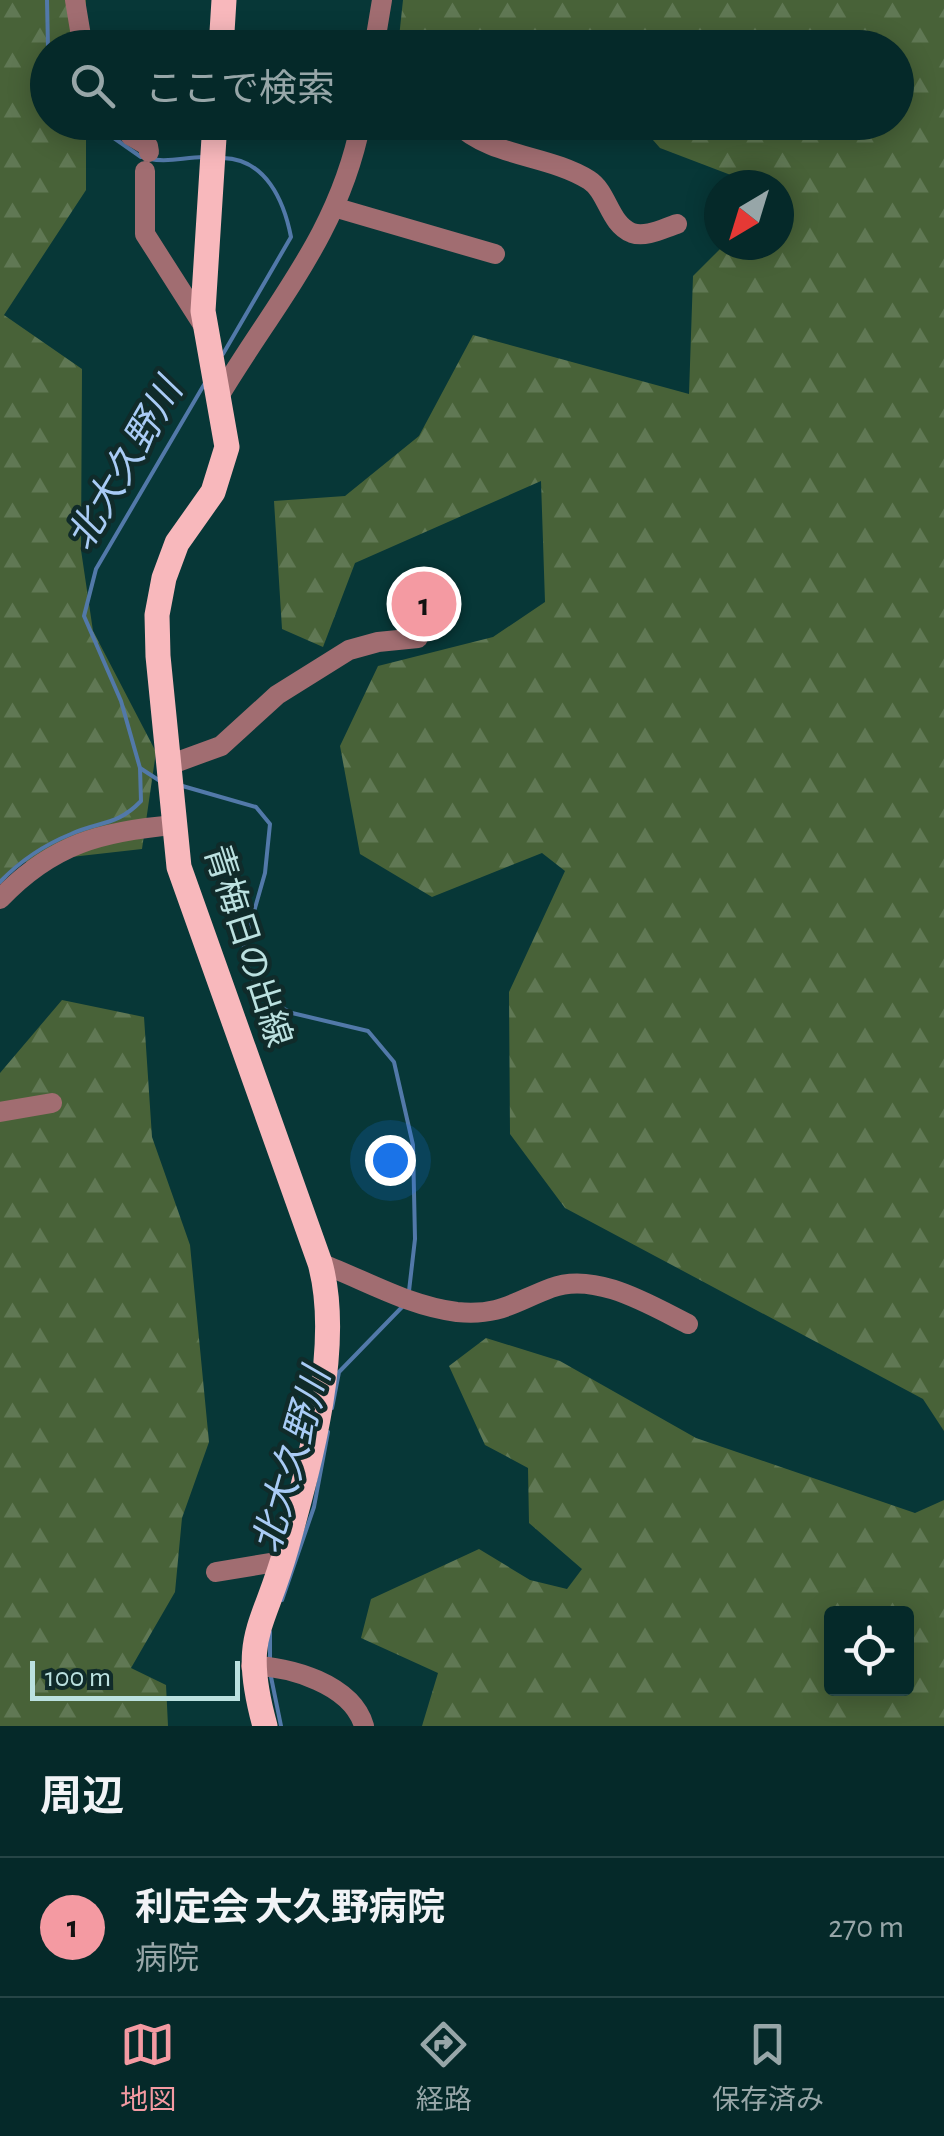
<!DOCTYPE html>
<html lang="ja">
<meta charset="utf-8">
<style>
body{margin:0;font-family:"Alegreya Sans","Noto Sans JP",sans-serif;background:#0e3131;color:#f1f3f6}
.controls{position:absolute;right:30px;bottom:30px;display:grid;overflow:hidden;border-radius:10px;box-shadow:0 5px 25px #0003}
.controls button{width:90px;height:90px;display:grid;place-items:center;padding:0;border:0;border-bottom:2px solid #264546;background:#052929;color:#f1f3f6;font:50px sans-serif}
.compass{position:absolute;left:704px;top:170px;width:90px;height:90px;border-radius:50%;background:#052929;box-shadow:0 5px 25px #0003;rotate:218deg}
.scale{position:absolute;left:30px;bottom:25px;width:210px;box-sizing:border-box;padding-left:10px;border:5px solid #bbe1e0;border-top:0;font-size:28px;line-height:35px;white-space:nowrap;color:#bbe1e0;-webkit-text-stroke:8px #102b2a;paint-order:stroke}
.you{position:absolute;left:390px;top:1160px;width:35px;height:35px;margin:-25px;border:8px solid #fff;border-radius:50%;background:#1a73e8;box-shadow:0 0 0 15px #1a73e833}
.badge{display:grid;place-items:center;width:65px;height:65px;border-radius:50%;background:#f49aa2;color:#111;font-size:32px;font-weight:700}
.pin{position:absolute;translate:-50% -50%;border:5px solid #fff;box-shadow:0 2px 10px #0006}
.list{margin:0;padding:0;list-style:none}
h2{display:flex;justify-content:space-between;align-items:center;height:130px;margin:0;padding:0 40px;font-size:42px}
h2 small{font-size:32px;font-weight:400;color:#97a6a8}
.list li{display:grid;grid-template-columns:65px 1fr auto;gap:30px;align-items:center;box-sizing:border-box;height:140px;padding:0 40px;border-top:2px solid #264546}
.list b{display:block;font-size:38px;white-space:nowrap}
.list p{margin:0;font-size:32px;white-space:nowrap;color:#97a6a8}
.list em{font-size:32px;font-style:normal;color:#97a6a8}
.icon{flex:none;width:55px;height:55px;fill:none;stroke:currentColor;stroke-width:2;stroke-linecap:round;stroke-linejoin:round}
.map{position:relative;flex:none;width:944px;height:1726px;overflow:hidden}
.search{position:absolute;background:#052929;box-shadow:0 5px 25px #0003;left:30px;right:30px;top:30px;height:110px;display:flex;align-items:center;gap:25px;box-sizing:border-box;padding:0 35px;border-radius:55px;color:#97a6a8;font-size:38px}
.sheet{height:270px;background:#052929}
nav{display:flex;justify-content:space-around;align-items:center;box-sizing:border-box;height:140px;border-top:2px solid #264546;background:#052929;font-size:28px;color:#97a6a8}
nav a{display:grid;justify-items:center;gap:5px}
nav .on{color:#f49aa2}
.map>svg:first-child{display:block}
</style>
<div class="map">
<svg width="944" height="1726" viewBox="0 0 944 1726">
<defs>
<pattern id="forest-firs" width="22" height="20" patternUnits="userSpaceOnUse" patternTransform="scale(2.5)"><rect width="22" height="20" fill="#486238"/><path d="M5 1l3.5 6h-7zM16 11l3.5 6h-7z" fill="#607854"/></pattern>
</defs>
<rect width="100%" height="100%" fill="#073737"/>
<g fill="url(#forest-firs)" fill-rule="evenodd">
<path d="M0 0H86V47L48 48V122L86 123V190L4 315 82 369 81 550 93 631 156 752 142 849 18 863 0 880Z"/>
<path d="M403 0H944V1431L923 1399 565 1208 510 1134 509 992 565 871 542 853 432 897 360 854 340 746 378 666 493 637 545 602 541 481 355 563 323 647 282 629 274 501 345 496 419 436 473 335 689 394 693 276 724 245H779V185H757L660 148 638 123 896 122V48L398 47Z"/>
<path d="M62 1000 144 1017 152 1137 190 1245 209 1442 182 1518 175 1592 131 1668 166 1685 168 1726H0V1073Z"/>
<path d="M486 1338 560 1361 696 1438 915 1513 944 1500V1726H422L438 1673 361 1638 371 1599 479 1549 530 1580 567 1589 582 1569 529 1523 528 1468 485 1445 449 1366ZM832 1614H906V1688H832Z"/>
</g>
<g fill="none" stroke-linecap="round" stroke-linejoin="round">
<g stroke="#5279a9" stroke-width="4">
<path d="M47 0 48 48"/>
<path d="M91 122 141 157"/>
<path d="M150 159C170 163 184 157 204 157"/>
<path d="M223 354 291 237C284 201 266 159 223 158"/>
<path d="M160 781 140 768 121 701 84 616 96 569 205 383"/>
<path d="M179 785 256 807 270 824 265 873 243 950 251 977 273 1003 292 1013 368 1031 394 1062 413 1145 415 1239 409 1291"/>
<path d="M0 882C20 861 44 845 71 834 100 821 117 826 141 801L140 768"/>
<path d="M332 1408 339 1372 404 1305"/>
<path d="M282 1600 314 1507 328 1432"/>
<path d="M270 1658V1632"/>
<path d="M270 1672 281 1726"/>
</g>
<g stroke="#a16d71" stroke-width="20">
<path d="M75 0 83 48"/>
<path d="M374 48 382 0"/>
<path d="M119 122 131 136 148 146 149 152"/>
<path d="M455 122C492 158 547 154 589 180 608 192 609 224 632 233 646 238 664 228 677 224"/>
<path d="M145 171V234L205 328"/>
<path d="M337 208 495 254"/>
<path d="M218 398C274 304 339 234 361 122"/>
<path d="M169 765 221 746 277 695 349 650 378 642 418 638"/>
<path d="M0 899C52 844 102 831 175 825"/>
<path d="M0 1112 52 1103"/>
<path d="M320 1263C365 1280 408 1306 457 1312 500 1316 514 1302 551 1288 595 1271 650 1305 688 1324"/>
<path d="M216 1572 282 1561"/>
<path d="M251 1666C289 1666 352 1684 364 1726"/>
</g>
<g stroke="#f8b8bc" stroke-width="25">
<path d="M221 48 224 0"/>
<path d="M215 122 203 311 227 447 213 492 177 543 164 578 157 615 158 656 179 867 320 1263C343 1346 309 1466 286 1549 263 1631 240 1635 265 1726"/>
</g>
</g>
<g text-anchor="middle" dominant-baseline="central" stroke-width="9" stroke-linejoin="round" paint-order="stroke">
<g font-size="35" fill="#bbe1e0" stroke="#102b2a">
<text transform="translate(247 946) rotate(72)">青梅日の出線</text>
</g>
<g font-size="38" font-style="italic" fill="#a9cbf5" stroke="#102b2a">
<text transform="translate(126 465) rotate(-60)">北大久野川</text>
<text transform="translate(293 1461) rotate(-74)">北大久野川</text>
</g>
</g>
</svg>
<div class="controls">
<button><svg class="icon" aria-label="locate" viewBox="0 0 24 24"><circle cx="12" cy="12" r="6"/><path d="M12 2v4M12 18v4M2 12h4M18 12h4"/></svg></button>
</div>
<svg class="compass" viewBox="-18 -18 36 36"><path d="M0-13l5 13h-10z" fill="#e53935"/><path d="M0 13l5-13h-10z" fill="#97a6a8"/></svg>
<div class="scale">100 m</div>
<div class="you"></div>
<div class="pin badge" style="left:424px;top:604px">1</div>
<div class="search"><svg class="icon" aria-label="search" viewBox="0 0 24 24"><circle cx="10" cy="10" r="6"/><path d="M15 15l6 6"/></svg>ここで検索</div>
</div>
<section class="sheet">
<h2>周辺<small></small></h2>
<ul class="list">
<li><span class="badge">1</span><div><b>利定会 大久野病院</b><p>病院</p></div><em>270 m</em></li>
</ul>
</section>
<nav>
<a class="on"><svg class="icon" aria-label="map" viewBox="0 0 24 24"><path d="M3 6l6-2 6 2 6-2v14l-6 2-6-2-6 2zM9 4v14M15 6v14"/></svg>地図</a>
<a><svg class="icon" aria-label="directions" viewBox="0 0 24 24"><path d="M12 3l9 9-9 9-9-9zM9 14v-3h6M13 9l2 2-2 2"/></svg>経路</a>
<a><svg class="icon" aria-label="saved" viewBox="0 0 24 24"><path d="M7 4h10v16l-5-4-5 4z"/></svg>保存済み</a>
</nav>
